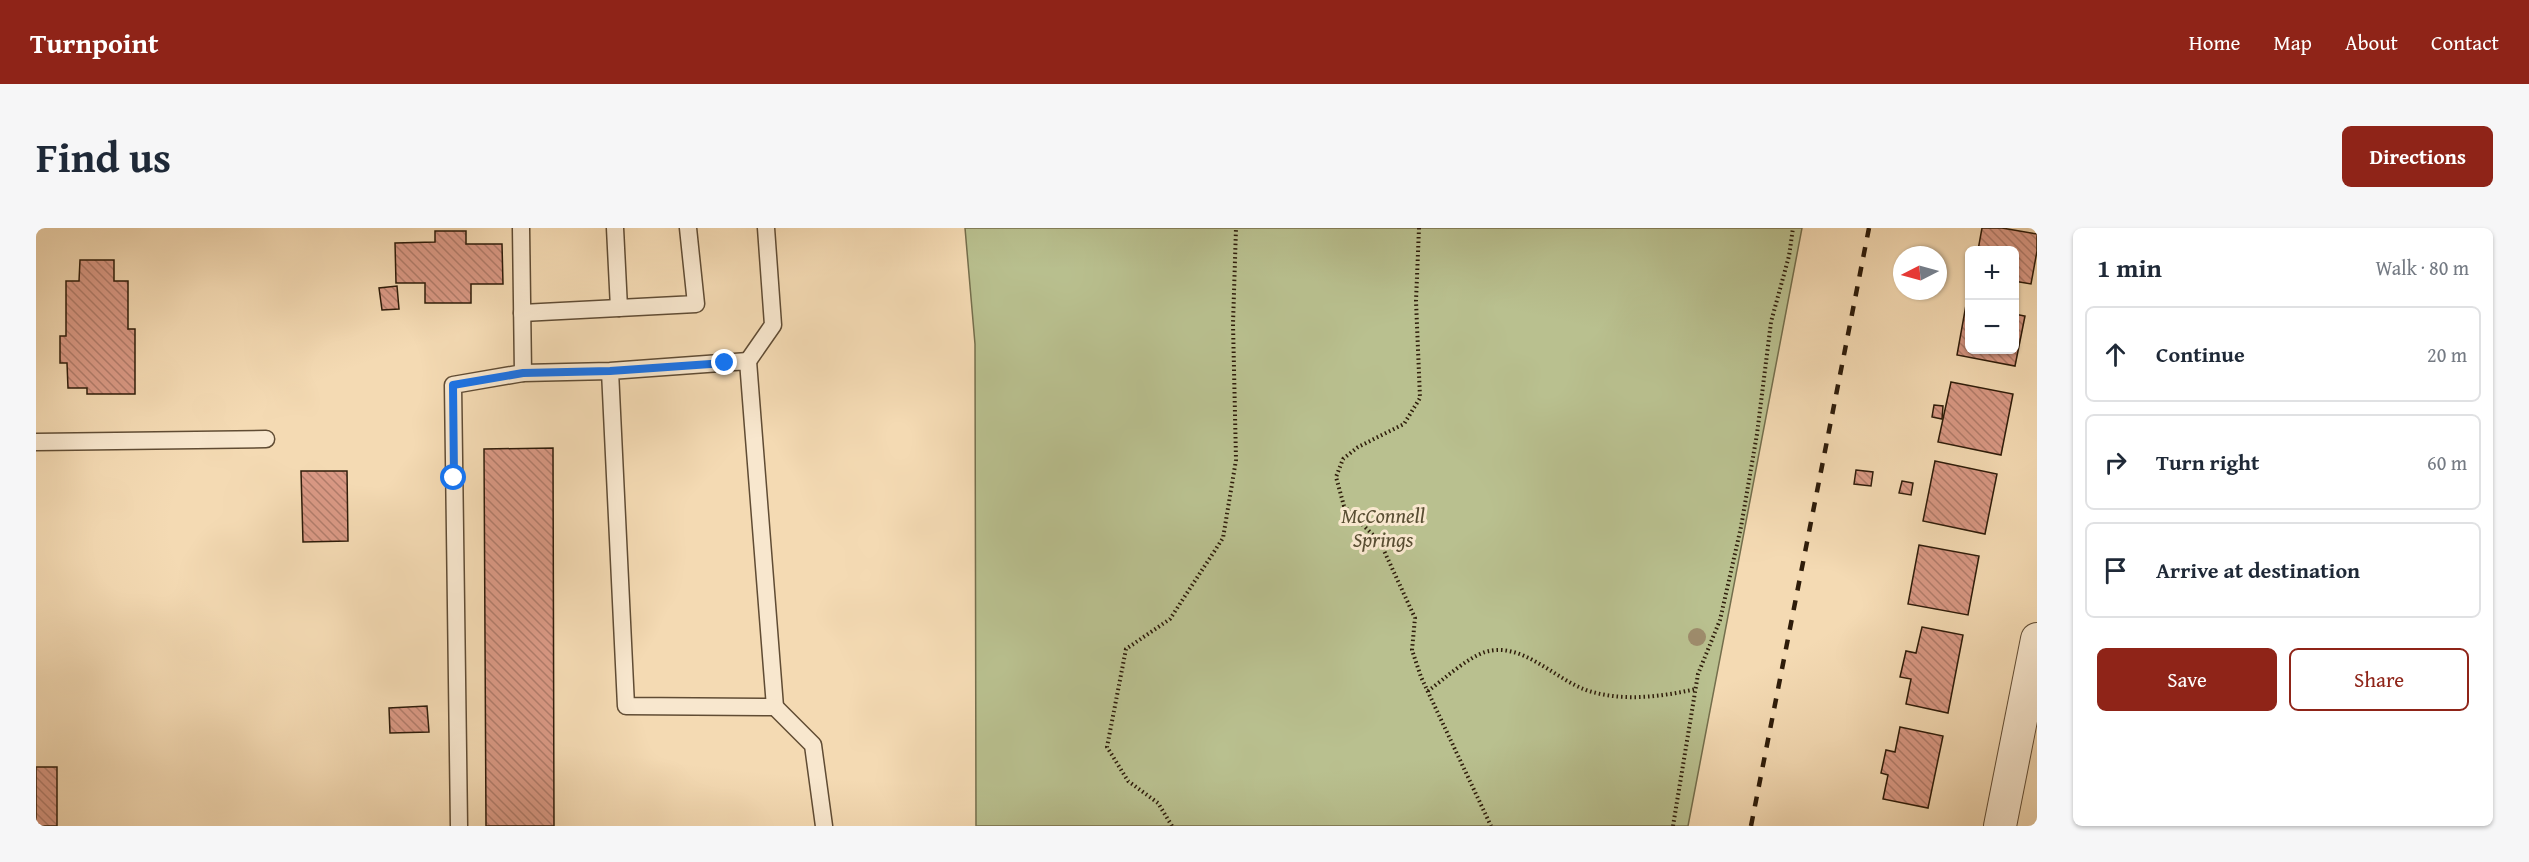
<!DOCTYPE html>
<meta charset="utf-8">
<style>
body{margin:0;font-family:"Gentium Book Plus",serif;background:#f6f6f7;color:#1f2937}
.controls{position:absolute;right:18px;top:18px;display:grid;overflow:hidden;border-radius:9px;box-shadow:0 2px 4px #0004}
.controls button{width:54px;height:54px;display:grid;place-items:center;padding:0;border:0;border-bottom:2px solid #e0e1e3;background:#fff;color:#1f2937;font:30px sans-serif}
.compass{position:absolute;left:1857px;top:18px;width:54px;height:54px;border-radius:50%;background:#fff;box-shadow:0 2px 4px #0004;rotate:264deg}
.stop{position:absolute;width:18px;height:18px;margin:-14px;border:4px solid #1a73e8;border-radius:50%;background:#fff}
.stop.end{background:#1a73e8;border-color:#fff;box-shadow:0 2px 6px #0008}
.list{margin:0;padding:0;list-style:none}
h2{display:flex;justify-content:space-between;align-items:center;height:78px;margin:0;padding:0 24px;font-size:26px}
h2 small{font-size:20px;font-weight:400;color:#747a83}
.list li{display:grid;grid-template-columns:39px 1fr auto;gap:18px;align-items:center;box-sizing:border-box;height:96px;margin:0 12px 12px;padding:0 12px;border:2px solid #e0e1e3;border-radius:9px}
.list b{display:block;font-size:22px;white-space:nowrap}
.list em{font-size:20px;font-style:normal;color:#747a83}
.actions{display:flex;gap:12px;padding:18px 24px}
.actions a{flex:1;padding:14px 0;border:2px solid #8f2418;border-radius:9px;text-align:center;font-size:21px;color:#8f2418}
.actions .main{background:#8f2418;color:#fff}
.icon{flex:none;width:33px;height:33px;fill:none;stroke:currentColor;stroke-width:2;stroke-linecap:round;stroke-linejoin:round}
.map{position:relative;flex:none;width:2001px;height:598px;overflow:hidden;border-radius:9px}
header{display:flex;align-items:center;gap:36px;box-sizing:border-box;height:84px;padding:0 30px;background:#8f2418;color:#fff}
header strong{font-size:28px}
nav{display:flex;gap:33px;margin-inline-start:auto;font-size:21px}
.intro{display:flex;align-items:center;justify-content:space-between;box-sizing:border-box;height:144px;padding:0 36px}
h1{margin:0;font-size:42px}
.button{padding:15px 27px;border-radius:9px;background:#8f2418;color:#fff;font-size:21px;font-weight:700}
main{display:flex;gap:36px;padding:0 36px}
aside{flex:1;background:#fff;border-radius:9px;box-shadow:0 2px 4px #0004}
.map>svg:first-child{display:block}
</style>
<header>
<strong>Turnpoint</strong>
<nav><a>Home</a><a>Map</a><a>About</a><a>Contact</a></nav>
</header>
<div class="intro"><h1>Find us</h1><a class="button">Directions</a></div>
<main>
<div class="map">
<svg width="2001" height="598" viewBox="0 0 2001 598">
<defs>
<pattern id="building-back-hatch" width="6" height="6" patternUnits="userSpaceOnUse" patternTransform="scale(1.5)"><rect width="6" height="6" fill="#da9985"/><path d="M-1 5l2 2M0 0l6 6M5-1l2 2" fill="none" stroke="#b17c6b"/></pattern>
</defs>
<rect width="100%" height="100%" fill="#f4dab3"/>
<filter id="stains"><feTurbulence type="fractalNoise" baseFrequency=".00333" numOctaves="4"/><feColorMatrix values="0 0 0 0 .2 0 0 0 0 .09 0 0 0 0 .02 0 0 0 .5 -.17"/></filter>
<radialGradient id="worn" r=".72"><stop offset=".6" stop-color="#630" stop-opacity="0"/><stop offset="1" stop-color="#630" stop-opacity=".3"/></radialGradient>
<path fill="#b9c08f" stroke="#746e4c" stroke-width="1.5" d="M929 0H1766L1652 598H940L939 116Z"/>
<g fill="url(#building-back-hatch)" stroke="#2e1c0a" stroke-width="1.5">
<path d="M1946 0H1966L2001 6V23L1995 56 1978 53V22H1942Z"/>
<path d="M399 3H430V16H466L467 56H435V75H389V55H360L359 15 399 14Z"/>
<path d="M44 32H78V53H92V101H99V166H51V160H32L31 135H24V108H30V53H43Z"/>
<path d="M361 58 363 81 346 82 343 60Z"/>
<path d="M1930 77 1934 78V122H1978V86L1989 88 1979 138 1921 127Z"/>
<path d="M1915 154 1977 166 1965 227 1902 214Z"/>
<path d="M1898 177 1907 178 1906 191 1896 189Z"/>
<path d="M517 220 518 598H450L448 221Z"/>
<path d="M1899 233 1961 246 1949 306 1887 293Z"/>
<path d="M1820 242 1837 244 1835 258 1818 256Z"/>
<path d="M265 243H311L312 313 267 314Z"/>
<path d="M1866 253 1877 255 1875 267 1863 265Z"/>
<path d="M1883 317 1943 328 1932 387 1872 376Z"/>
<path d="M1886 399 1927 407 1912 485 1870 476 1875 451 1864 449 1870 423 1880 425Z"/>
<path d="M391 478 393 504 354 505 353 480Z"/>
<path d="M1864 499 1907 508 1892 580 1847 571 1852 547 1845 545 1850 522 1859 524Z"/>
<rect x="0" y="539" width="21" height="59"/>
</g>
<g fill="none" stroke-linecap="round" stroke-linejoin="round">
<g stroke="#604c34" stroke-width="19">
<g id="lane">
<path d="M579 0 583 80"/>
<path d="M486 85 660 76 652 0"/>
<path d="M712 133 737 97 730 0"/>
<path d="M487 145 574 143 712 133 739 479 590 478 574 143"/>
<path d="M0 214 230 211"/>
<path d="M739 479 777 517 788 598"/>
<path d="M423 598 417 157 487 145 485 0"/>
</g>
</g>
<g stroke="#604c34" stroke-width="34">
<path id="street" d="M1964 598 2001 411"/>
</g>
<g stroke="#2e1c0a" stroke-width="4" stroke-dasharray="1.5 3" stroke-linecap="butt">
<path d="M1383 0 1380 73 1384 170 1368 196 1322 219 1307 231 1300 249 1308 278 1344 314 1379 390 1376 422 1385 449 1455 598"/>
<path d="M1392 463C1408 451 1431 430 1449 424 1486 413 1517 450 1550 462 1585 474 1624 469 1660 461"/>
<path d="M1136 598 1122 575 1092 553 1071 519 1090 421 1134 391 1187 310 1200 232 1197 96 1200 0"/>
<path d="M1637 598 1662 446 1684 392 1705 299 1721 206 1735 94 1753 28 1757 0"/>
</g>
<use href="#lane" stroke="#f8e7ce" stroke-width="16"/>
<use href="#street" stroke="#f8e7ce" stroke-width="32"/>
<path stroke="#2e1c0a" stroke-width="4.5" stroke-dasharray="10 10" stroke-linecap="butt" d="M1715 598 1833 0"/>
</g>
<circle fill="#9e8c6c" cx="1661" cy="409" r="9"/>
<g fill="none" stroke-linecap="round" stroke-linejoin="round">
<path stroke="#1a73e8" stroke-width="8" d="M418 250 417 157 487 145 574 143 689 135"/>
</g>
<g text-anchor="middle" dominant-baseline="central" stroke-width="6" stroke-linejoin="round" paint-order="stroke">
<g font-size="21" font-style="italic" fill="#584d32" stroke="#f8e7ce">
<text x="1347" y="287">McConnell<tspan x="1347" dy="24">Springs</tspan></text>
</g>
</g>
<rect width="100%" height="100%" filter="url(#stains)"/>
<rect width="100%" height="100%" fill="url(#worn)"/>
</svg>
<div class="controls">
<button>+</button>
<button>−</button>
</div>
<svg class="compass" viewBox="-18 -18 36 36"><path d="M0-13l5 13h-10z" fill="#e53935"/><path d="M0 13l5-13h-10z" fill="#747a83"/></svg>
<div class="stop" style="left:418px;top:250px"></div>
<div class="stop end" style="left:689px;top:135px"></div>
</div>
<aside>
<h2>1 min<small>Walk · 80 m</small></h2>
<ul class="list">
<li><svg class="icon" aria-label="ahead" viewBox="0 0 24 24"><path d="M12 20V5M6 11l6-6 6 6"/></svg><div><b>Continue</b></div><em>20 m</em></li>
<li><svg class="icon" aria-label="right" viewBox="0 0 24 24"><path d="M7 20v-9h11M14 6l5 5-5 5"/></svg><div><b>Turn right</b></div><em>60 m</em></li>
<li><svg class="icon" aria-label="arrive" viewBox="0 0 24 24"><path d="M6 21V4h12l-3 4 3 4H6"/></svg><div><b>Arrive at destination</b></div></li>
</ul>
<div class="actions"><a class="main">Save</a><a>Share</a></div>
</aside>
</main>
